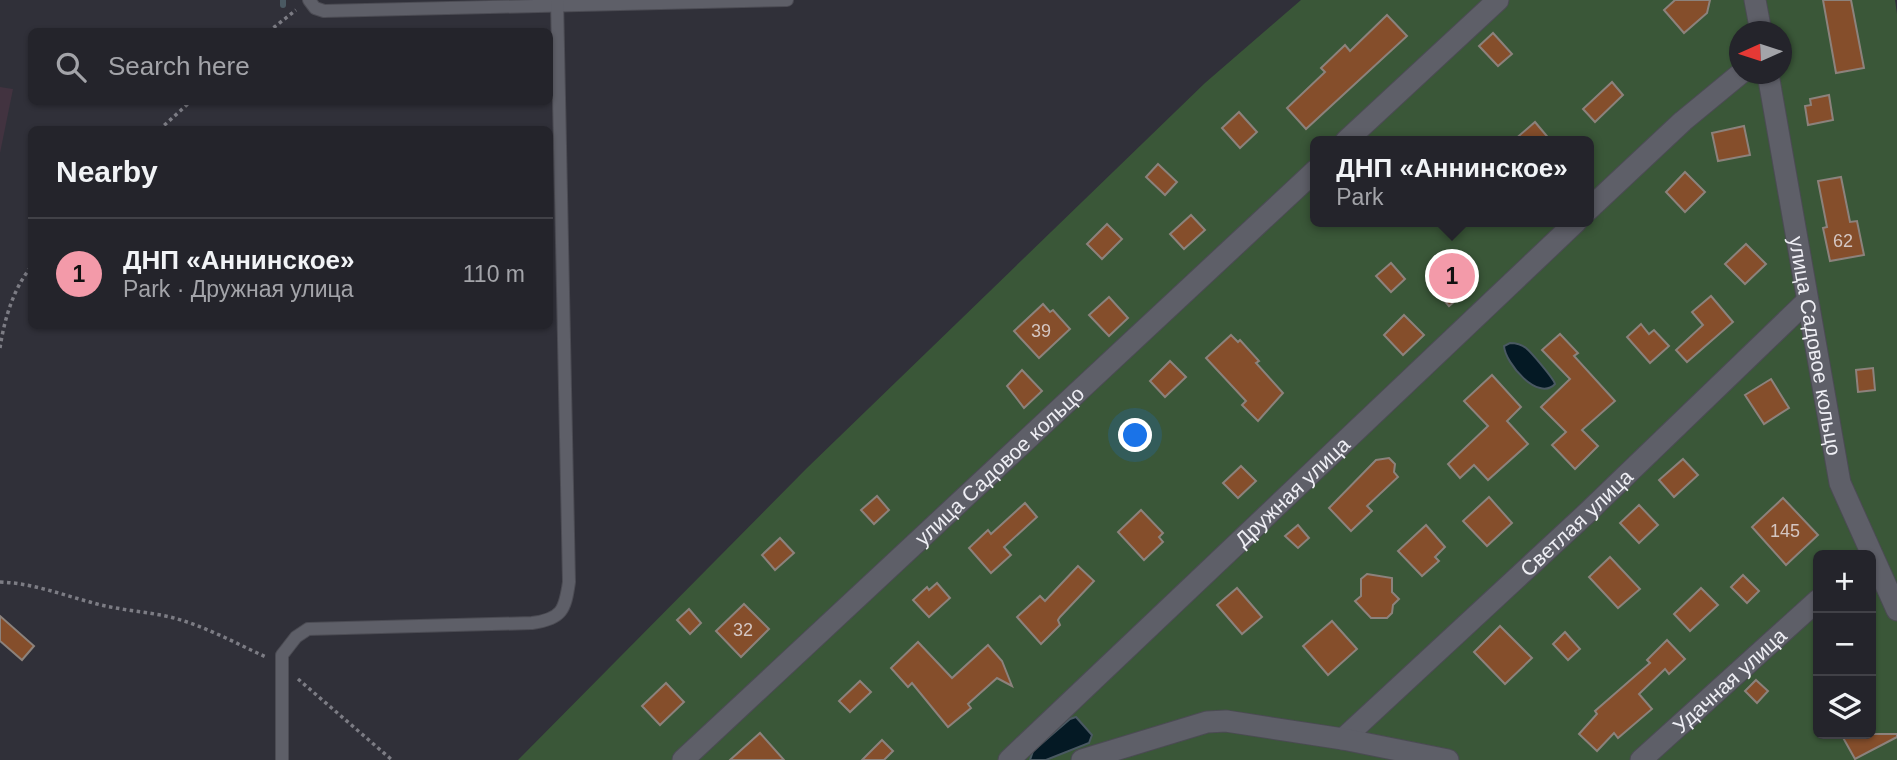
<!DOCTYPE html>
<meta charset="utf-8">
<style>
body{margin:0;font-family:Arial,sans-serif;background:#2c2c33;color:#f1f3f6}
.controls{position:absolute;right:21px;bottom:21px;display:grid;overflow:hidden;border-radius:10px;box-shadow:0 2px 5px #0004}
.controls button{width:63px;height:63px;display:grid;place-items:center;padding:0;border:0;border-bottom:2px solid #414147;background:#24242b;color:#f1f3f6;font:35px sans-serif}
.compass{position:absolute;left:1729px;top:21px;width:63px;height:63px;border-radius:50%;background:#24242b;box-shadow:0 2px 5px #0004;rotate:267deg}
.you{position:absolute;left:1136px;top:436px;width:24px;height:24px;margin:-18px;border:5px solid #fff;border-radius:50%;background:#1a73e8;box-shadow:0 0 0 10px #1a73e833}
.badge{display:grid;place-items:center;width:46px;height:46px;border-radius:50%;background:#f39aa9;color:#111;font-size:23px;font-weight:700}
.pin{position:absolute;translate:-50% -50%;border:4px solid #fff;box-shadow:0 2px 7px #0006}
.popup{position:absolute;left:1310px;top:136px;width:284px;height:91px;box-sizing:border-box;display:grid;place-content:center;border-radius:10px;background:#24242b;filter:drop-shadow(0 2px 5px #0005);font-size:23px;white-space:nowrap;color:#a3a4a9}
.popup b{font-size:26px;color:#f1f3f6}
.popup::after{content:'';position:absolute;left:50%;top:100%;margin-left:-14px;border:14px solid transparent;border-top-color:#24242b}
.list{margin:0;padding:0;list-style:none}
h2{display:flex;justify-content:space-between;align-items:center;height:91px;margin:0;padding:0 28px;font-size:30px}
h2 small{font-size:23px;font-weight:400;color:#a3a4a9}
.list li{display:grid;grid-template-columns:46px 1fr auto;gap:21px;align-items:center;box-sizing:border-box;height:112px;padding:0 28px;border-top:2px solid #414147}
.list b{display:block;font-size:26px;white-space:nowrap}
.list p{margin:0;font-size:23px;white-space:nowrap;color:#a3a4a9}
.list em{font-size:23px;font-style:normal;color:#a3a4a9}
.icon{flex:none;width:38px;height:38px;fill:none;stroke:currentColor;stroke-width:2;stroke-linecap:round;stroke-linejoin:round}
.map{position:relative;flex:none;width:1897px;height:760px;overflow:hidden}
.search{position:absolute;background:#24242b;box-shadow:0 2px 5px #0004;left:28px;top:28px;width:525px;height:77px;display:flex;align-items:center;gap:18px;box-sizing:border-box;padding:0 24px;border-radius:10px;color:#a3a4a9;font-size:26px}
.panel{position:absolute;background:#24242b;box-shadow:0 2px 5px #0004;left:28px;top:126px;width:525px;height:203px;border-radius:10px}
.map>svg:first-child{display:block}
</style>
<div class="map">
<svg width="1897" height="760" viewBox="0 0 1897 760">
<rect width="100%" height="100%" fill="#303039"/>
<path fill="#423340" d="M0 87 13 89 0 153Z"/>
<path fill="#3a5738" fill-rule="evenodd" d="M1301 0H1895L1897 14V760H518L807 468 1205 83ZM1740 32H1782V74H1740ZM1316 141H1588V222H1316ZM1818 555H1871V734H1818Z"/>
<g fill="#041924" stroke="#4a5962" stroke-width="2">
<path d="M1510 343C1516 343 1521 344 1526 348 1531 352 1554 379 1555 384 1538 402 1505 363 1504 346Z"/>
<path d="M1076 717 1092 735 1089 743 1046 760H1030L1033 751 1070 719Z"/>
</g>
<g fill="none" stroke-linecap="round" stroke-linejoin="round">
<path stroke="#4a5962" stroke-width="6" d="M283 0V5"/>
</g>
<g fill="#854e2b" stroke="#8c827c" stroke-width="2">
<path d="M1675 0H1710L1707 13 1684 33 1664 10Z"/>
<path d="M1823 0H1851L1864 68 1836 73Z"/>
<path d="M1387 15 1407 36 1306 129 1287 108 1325 72 1321 68 1345 45 1350 51Z"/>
<path d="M1493 33 1512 54 1498 66 1479 46Z"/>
<path d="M1612 82 1623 95 1595 122 1583 109Z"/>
<path d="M1829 95 1833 120 1808 125 1805 106 1811 105 1810 99Z"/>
<path d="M1239 112 1257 132 1240 148 1222 128Z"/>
<path d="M1535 122 1551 141H1513Z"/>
<path d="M1744 126 1750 155 1718 161 1712 133Z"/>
<path d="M1158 164 1177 182 1165 195 1146 177Z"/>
<path d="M1685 172 1705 192 1685 212 1666 192Z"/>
<path d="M1841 177 1850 222 1857 221 1864 255 1830 261 1823 228 1827 227 1818 181Z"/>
<path d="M1191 215 1205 230 1184 249 1170 234Z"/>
<path d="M1107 224 1122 239 1102 259 1087 244Z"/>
<path d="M1746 244 1766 264 1745 284 1725 264Z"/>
<path d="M1391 263 1405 279 1391 292 1376 276Z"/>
<path d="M1459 270 1473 286 1449 306 1436 291Z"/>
<path d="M1711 296 1733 322 1687 362 1676 350 1703 325 1692 312Z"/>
<path d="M1109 297 1128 318 1109 336 1089 315Z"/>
<path d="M1043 304 1050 312 1053 310 1070 329 1039 358 1014 331Z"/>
<path d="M1404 315 1424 335 1403 355 1384 335Z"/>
<path d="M1641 324 1649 334 1654 330 1669 346 1650 363 1627 337Z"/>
<path d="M1560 334 1578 353 1574 356 1615 401 1582 430 1598 446 1575 469 1552 445 1566 432 1541 407 1570 379 1542 350Z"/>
<path d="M1231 335 1238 342 1240 340 1259 361 1256 363 1283 393 1258 421 1242 405 1246 401 1206 358Z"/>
<path d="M1170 361 1186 377 1165 397 1150 381Z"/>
<path d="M1873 368 1875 390 1858 392 1856 370Z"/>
<path d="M1022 370 1042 391 1024 408 1007 386Z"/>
<path d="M1492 375 1521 407 1507 421 1528 444 1488 480 1474 465 1460 478 1448 464 1488 426 1464 401Z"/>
<path d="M1771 379 1789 408 1764 424 1745 395Z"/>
<path d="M1389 458 1395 464 1394 472 1398 477 1367 506 1372 511 1351 531 1329 508 1376 460Z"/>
<path d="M1683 459 1698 475 1674 497 1659 480Z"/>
<path d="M1241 466 1256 481 1238 498 1223 483Z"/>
<path d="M877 496 889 510 874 524 861 510Z"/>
<path d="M1489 497 1512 523 1487 546 1463 521Z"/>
<path d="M1783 498 1818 535 1786 565 1752 527Z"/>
<path d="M1025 503 1037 517 1004 547 1011 555 991 573 969 548 988 530 991 534Z"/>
<path d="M1639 505 1658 525 1639 543 1620 523Z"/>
<path d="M1141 510 1163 533 1159 537 1163 542 1144 560 1118 532Z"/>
<path d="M1298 525 1309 538 1298 548 1285 536Z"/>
<path d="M1426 525 1445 547 1435 557 1439 561 1422 576 1398 551Z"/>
<path d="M780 538 794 553 775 570 762 555Z"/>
<path d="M1610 557 1640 589 1618 608 1589 577Z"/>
<path d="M1078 566 1094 581 1060 617 1058 620 1060 625 1041 644 1017 617 1040 596 1045 601Z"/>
<path d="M1367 574 1392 578V592L1399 599 1393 605 1392 613 1387 618H1371L1355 601 1361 596V579Z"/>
<path d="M1743 575 1759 591 1747 603 1731 587Z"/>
<path d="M937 583 950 598 929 617 913 600 927 587 929 590Z"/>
<path d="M1237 588 1262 617 1242 634 1217 605Z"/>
<path d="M1701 588 1718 605 1690 631 1674 614Z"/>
<path d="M744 604 769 629 741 657 716 631Z"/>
<path d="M689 609 701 623 690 634 677 620Z"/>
<path d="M0 616 34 646 22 660 0 641Z"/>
<path d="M1332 621 1357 649 1328 675 1303 646Z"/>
<path d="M1500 626 1532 658 1505 684 1474 652Z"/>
<path d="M1565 632 1580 649 1568 660 1553 644Z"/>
<path d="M1667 640 1685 659 1669 674 1665 669 1639 694 1652 709 1618 738 1614 733 1597 751 1579 734 1597 714 1595 711 1650 663 1647 660Z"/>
<path d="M918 642 952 678 988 645 1002 661 1012 686 997 678 968 704 971 708 948 727 912 683 908 687 891 668Z"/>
<path d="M1756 680 1768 691 1757 703 1745 691Z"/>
<path d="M860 681 871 692 850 712 839 701Z"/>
<path d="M666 683 684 702 660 725 642 706Z"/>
<path d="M760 733 784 760H730Z"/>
<path d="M1841 734H1897V737L1855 759Z"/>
<path d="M882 740 893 751 884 760H862Z"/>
</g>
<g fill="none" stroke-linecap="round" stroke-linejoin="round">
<g stroke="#4b4b53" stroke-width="14">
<g id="lane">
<path d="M309 0 315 8 324 11 787 0"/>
<path d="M282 760V655L296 637 308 629 532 623C562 619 565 610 569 582L557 0"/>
</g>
</g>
<g stroke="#4b4b53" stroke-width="23">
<g id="street">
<path d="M1755 0 1761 32"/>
<path id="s1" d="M1768 74 1840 483 1897 610"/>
<path d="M1346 141 1498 0"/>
<path d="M1588 210 1683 121 1740 74"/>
<path id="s2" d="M1343 739 1588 512 1807 301"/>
<path id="s3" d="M683 760 1316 170"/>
<path id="s4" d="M1009 760 1576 222"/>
<path d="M1082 760 1207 722 1226 721 1343 739 1448 760"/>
<path id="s5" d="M1641 760 1818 600"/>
</g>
</g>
<g stroke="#7c7c84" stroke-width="3.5" stroke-dasharray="3.5 3.5" stroke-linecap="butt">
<path d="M268 32 296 10"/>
<path d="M159 130 190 102"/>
<path d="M0 348C4 321 13 288 32 266"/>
<path d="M0 582C31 583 60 594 90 602 116 610 144 611 170 617 203 625 235 643 266 657"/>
<path d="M298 679 392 760"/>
</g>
<use href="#lane" stroke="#5e5f68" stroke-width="12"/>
<use href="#street" stroke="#5e5f68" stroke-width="21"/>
</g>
<g text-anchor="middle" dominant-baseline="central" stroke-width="5" stroke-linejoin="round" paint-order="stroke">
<g font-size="18" fill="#d4c6c2">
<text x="1843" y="241">62</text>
<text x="1041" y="331">39</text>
<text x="1785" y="531">145</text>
<text x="743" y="630">32</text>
</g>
<g font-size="21" fill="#eeeef4" stroke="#303039">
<text stroke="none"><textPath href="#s1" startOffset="276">улица Садовое кольцо</textPath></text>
<text stroke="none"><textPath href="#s3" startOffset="432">улица Садовое кольцо</textPath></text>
<text stroke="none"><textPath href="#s4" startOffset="390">Дружная улица</textPath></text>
<text stroke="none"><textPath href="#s2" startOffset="318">Светлая улица</textPath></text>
<text stroke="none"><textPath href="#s5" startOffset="119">Удачная улица</textPath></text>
</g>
</g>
</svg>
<div class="controls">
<button>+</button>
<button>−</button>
<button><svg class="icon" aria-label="layers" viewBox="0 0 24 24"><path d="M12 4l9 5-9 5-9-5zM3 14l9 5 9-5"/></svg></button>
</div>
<svg class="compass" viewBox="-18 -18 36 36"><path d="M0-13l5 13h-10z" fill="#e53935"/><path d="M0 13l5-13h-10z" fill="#a3a4a9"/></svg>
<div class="you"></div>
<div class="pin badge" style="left:1452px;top:276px">1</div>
<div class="popup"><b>ДНП «Аннинское»</b>Park</div>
<div class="search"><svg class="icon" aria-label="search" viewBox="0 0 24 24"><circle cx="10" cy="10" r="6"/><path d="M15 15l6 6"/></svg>Search here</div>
<section class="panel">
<h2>Nearby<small></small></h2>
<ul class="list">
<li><span class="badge">1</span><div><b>ДНП «Аннинское»</b><p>Park · Дружная улица</p></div><em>110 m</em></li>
</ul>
</section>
</div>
